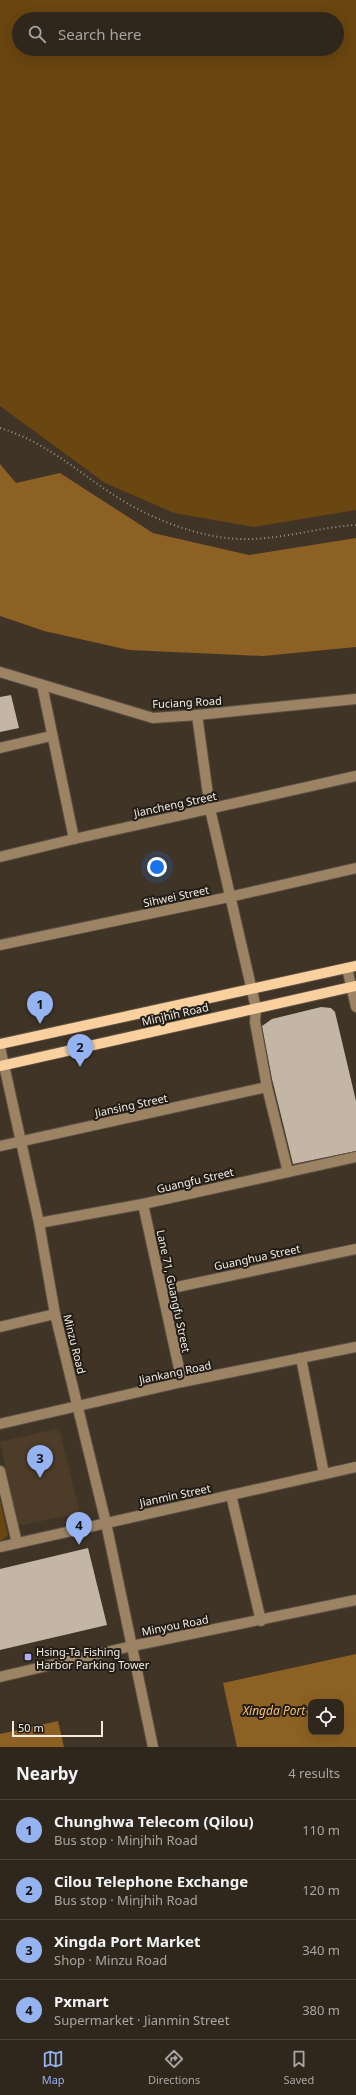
<!DOCTYPE html>
<meta charset="utf-8">
<style>
body{margin:0;font-family:"Noto Sans",sans-serif;background:#3b3329;color:#f1f3f6}
.controls{position:absolute;right:12px;bottom:12px;display:grid;overflow:hidden;border-radius:8px;box-shadow:0 4px 16px #0002}
.controls button{width:36px;height:36px;display:grid;place-items:center;padding:0;border:0;border-bottom:1px solid #4a443b;background:#2f271c;color:#f1f3f6;font:20px sans-serif}
.scale{position:absolute;left:12px;bottom:10px;width:91px;box-sizing:border-box;padding-left:4px;border:2px solid #f4ece3;border-top:0;font-size:11px;line-height:14px;white-space:nowrap;color:#f4ece3;-webkit-text-stroke:3px #221d16;paint-order:stroke}
.you{position:absolute;left:157px;top:867px;width:14px;height:14px;margin:-10px;border:3px solid #fff;border-radius:50%;background:#1a73e8;box-shadow:0 0 0 6px #1a73e833}
.badge{display:grid;place-items:center;width:26px;height:26px;border-radius:50%;background:#95b2f1;color:#111;font-size:13px;font-weight:700}
.pin{position:absolute;translate:-50% -33px;filter:drop-shadow(0 1px 2px #0008)}
.pin::after{content:'';position:absolute;top:21px;width:14px;height:12px;background:inherit;clip-path:polygon(0 0,100% 0,50% 100%)}
.list{margin:0;padding:0;list-style:none}
h2{display:flex;justify-content:space-between;align-items:center;height:52px;margin:0;padding:0 16px;font-size:17px}
h2 small{font-size:13px;font-weight:400;color:#a7a5a3}
.list li{display:grid;grid-template-columns:26px 1fr auto;gap:12px;align-items:center;box-sizing:border-box;height:60px;padding:0 16px;border-top:1px solid #4a443b}
.list b{display:block;font-size:15px;white-space:nowrap}
.list p{margin:0;font-size:13px;white-space:nowrap;color:#a7a5a3}
.list em{font-size:13px;font-style:normal;color:#a7a5a3}
.icon{flex:none;width:22px;height:22px;fill:none;stroke:currentColor;stroke-width:2;stroke-linecap:round;stroke-linejoin:round}
.map{position:relative;flex:none;width:356px;height:1747px;overflow:hidden}
.search{position:absolute;background:#2f271c;box-shadow:0 4px 16px #0002;left:12px;right:12px;top:12px;height:44px;display:flex;align-items:center;gap:10px;box-sizing:border-box;padding:0 14px;border-radius:22px;color:#a7a5a3;font-size:15px}
.sheet{height:292px;background:#2f271c}
nav{display:flex;justify-content:space-around;align-items:center;box-sizing:border-box;height:56px;border-top:1px solid #4a443b;background:#2f271c;font-size:11px;color:#a7a5a3}
nav a{display:grid;justify-items:center;gap:2px}
nav .on{color:#95b2f1}
.map>svg:first-child{display:block}
</style>
<div class="map">
<svg width="356" height="1747" viewBox="0 0 356 1747">
<rect width="100%" height="100%" fill="#3f3426"/>
<path fill="#4c3c28" d="M59 1428 80 1513 18 1526 0 1442Z"/>
<g fill="#6a4610" fill-rule="evenodd">
<path d="M0 0H356V510L254 527 174 513 105 483 0 406ZM19 19H337V49H19Z"/>
<path d="M0 1500 8 1536 0 1541Z"/>
</g>
<g fill="#8c6123" fill-rule="evenodd">
<path d="M0 464 16 483 60 473 153 533 249 555 356 538V647L263 656 129 650 44 631 0 616Z"/>
<path d="M356 1654V1747H237L223 1683ZM311 1702H341V1732H311Z"/>
<path d="M58 1721 64 1747H0V1734Z"/>
</g>
<g fill="#c4b6a5">
<path d="M11 695 19 728 0 732V697Z"/>
<path d="M321 1007 331 1008 335 1012 356 1101V1151L293 1164 272 1079 262 1026 272 1019Z"/>
<path d="M88 1548 107 1625 0 1650V1569Z"/>
</g>
<g fill="none" stroke-linecap="round" stroke-linejoin="round">
<g stroke="#5c5144" stroke-width="12">
<g id="minor">
<path d="M0 672 153 718 197 715 356 699"/>
<path d="M42 685 74 839"/>
<path d="M197 715 210 809 256 1008 255 1022 267 1087 288 1172"/>
<path d="M0 748 51 736"/>
<path d="M0 857 74 839 356 776"/>
<path d="M0 945 229 897 356 868"/>
<path d="M347 968 356 1007"/>
<path d="M0 1047 39 1223 55 1314 106 1523 153 1747"/>
<path d="M0 1146 267 1087"/>
<path d="M143 1204 182 1382"/>
<path d="M39 1223 143 1204 356 1157"/>
<path d="M163 1290 356 1249"/>
<path d="M0 1327 55 1314"/>
<path d="M301 1358 324 1474"/>
<path d="M0 1424 182 1382 356 1347"/>
<path d="M0 1471 17 1543"/>
<path d="M231 1495 261 1621"/>
<path d="M0 1547 356 1467"/>
<path d="M0 1677 132 1646 356 1600"/>
</g>
</g>
<g stroke="#5c5144" stroke-width="12">
<g id="major">
<path d="M0 1044 356 966"/>
<path d="M0 1066 356 986"/>
</g>
</g>
<path stroke="#9c9387" stroke-width="2" stroke-dasharray="1 3" stroke-linecap="butt" d="M0 428C45 442 73 468 112 494 150 519 205 541 251 539 286 538 321 527 356 525"/>
<use href="#minor" stroke="#9c8364" stroke-width="10"/>
<use href="#major" stroke="#fad19e" stroke-width="10"/>
</g>
<rect fill="#adaffb" stroke="#221d16" stroke-width="1.5" x="24" y="1653" width="8" height="8" rx="2"/>
<g text-anchor="middle" dominant-baseline="central" stroke-width="4" stroke-linejoin="round" paint-order="stroke">
<g font-size="11" fill="#f4ece3" stroke="#221d16">
<text transform="translate(187 702) rotate(-3)">Fuciang Road</text>
<text transform="translate(175 804) rotate(-12)">Jiancheng Street</text>
<text transform="translate(176 896) rotate(-12)">Sihwei Street</text>
<text transform="translate(175 1014) rotate(-13)">Minjhih Road</text>
<text transform="translate(131 1105) rotate(-12)">Jiansing Street</text>
<text transform="translate(195 1180) rotate(-13)">Guangfu Street</text>
<text transform="translate(257 1257) rotate(-12)">Guanghua Street</text>
<text transform="translate(174 1291) rotate(78)">Lane 71, Guangfu Street</text>
<text transform="translate(75 1344) rotate(76)">Minzu Road</text>
<text transform="translate(175 1372) rotate(-12)">Jiankang Road</text>
<text transform="translate(175 1495) rotate(-12)">Jianmin Street</text>
<text transform="translate(175 1625) rotate(-11)">Minyou Road</text>
</g>
<g font-size="11" fill="#f4ece3" stroke="#221d16" text-anchor="start">
<text x="36" y="1651">Hsing-Ta Fishing<tspan x="36" dy="13">Harbor Parking Tower</tspan></text>
</g>
<g font-size="12" font-style="italic" fill="#ffc273" stroke="#221d16">
<text x="274" y="1710">Xingda Port</text>
</g>
</g>
</svg>
<div class="controls">
<button><svg class="icon" aria-label="locate" viewBox="0 0 24 24"><circle cx="12" cy="12" r="6"/><path d="M12 2v4M12 18v4M2 12h4M18 12h4"/></svg></button>
</div>
<div class="scale">50 m</div>
<div class="you"></div>
<div class="pin badge" style="left:40px;top:1024px">1</div>
<div class="pin badge" style="left:80px;top:1067px">2</div>
<div class="pin badge" style="left:40px;top:1478px">3</div>
<div class="pin badge" style="left:79px;top:1545px">4</div>
<div class="search"><svg class="icon" aria-label="search" viewBox="0 0 24 24"><circle cx="10" cy="10" r="6"/><path d="M15 15l6 6"/></svg>Search here</div>
</div>
<section class="sheet">
<h2>Nearby<small>4 results</small></h2>
<ul class="list">
<li><span class="badge">1</span><div><b>Chunghwa Telecom (Qilou)</b><p>Bus stop · Minjhih Road</p></div><em>110 m</em></li>
<li><span class="badge">2</span><div><b>Cilou Telephone Exchange</b><p>Bus stop · Minjhih Road</p></div><em>120 m</em></li>
<li><span class="badge">3</span><div><b>Xingda Port Market</b><p>Shop · Minzu Road</p></div><em>340 m</em></li>
<li><span class="badge">4</span><div><b>Pxmart</b><p>Supermarket · Jianmin Street</p></div><em>380 m</em></li>
</ul>
</section>
<nav>
<a class="on"><svg class="icon" aria-label="map" viewBox="0 0 24 24"><path d="M3 6l6-2 6 2 6-2v14l-6 2-6-2-6 2zM9 4v14M15 6v14"/></svg>Map</a>
<a><svg class="icon" aria-label="directions" viewBox="0 0 24 24"><path d="M12 3l9 9-9 9-9-9zM9 14v-3h6M13 9l2 2-2 2"/></svg>Directions</a>
<a><svg class="icon" aria-label="saved" viewBox="0 0 24 24"><path d="M7 4h10v16l-5-4-5 4z"/></svg>Saved</a>
</nav>
